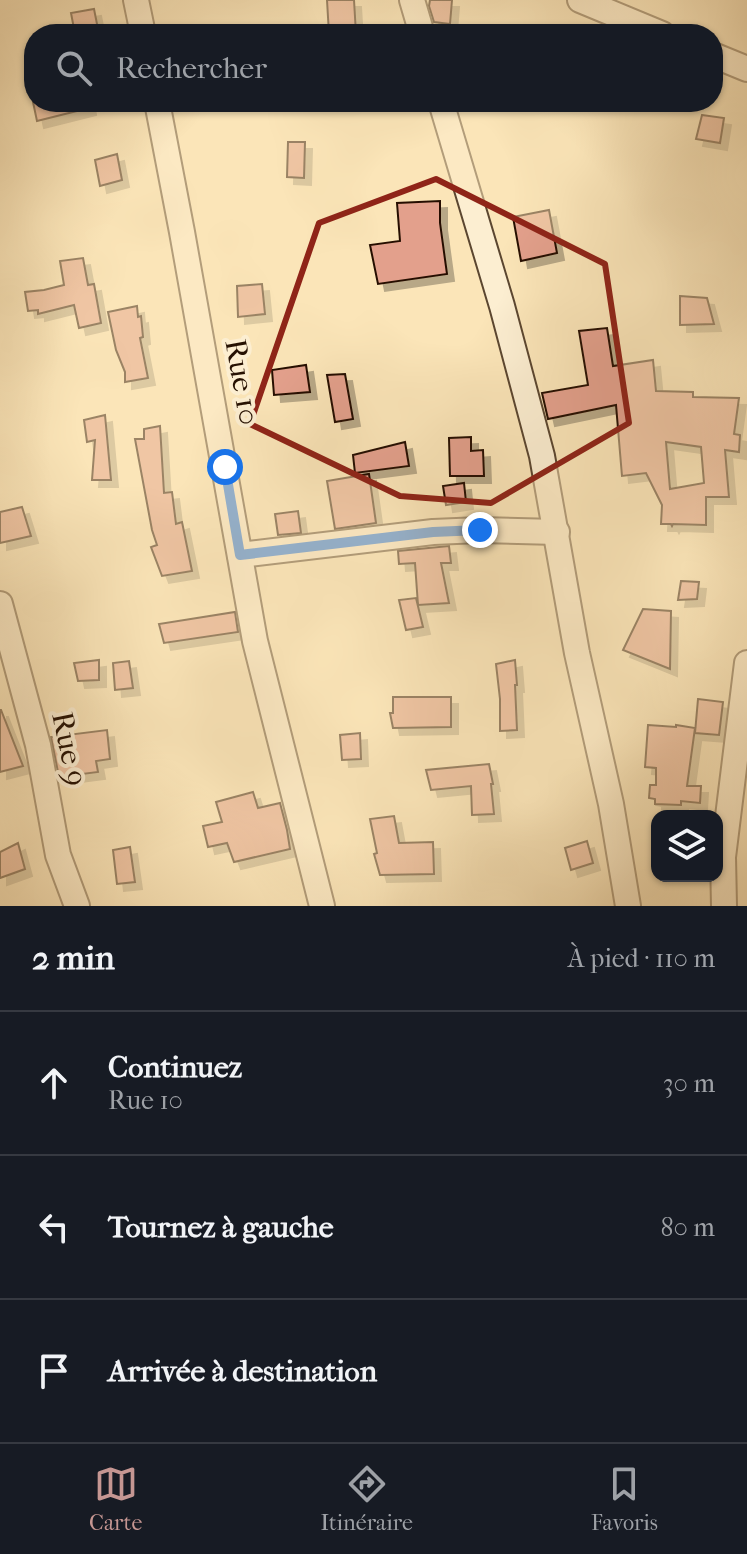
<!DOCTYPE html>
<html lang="fr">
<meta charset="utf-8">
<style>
body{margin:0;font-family:"IM FELL French Canon",serif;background:#20242c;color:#f1f3f6}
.controls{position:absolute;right:24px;bottom:24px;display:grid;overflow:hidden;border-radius:16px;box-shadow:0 2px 6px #0004}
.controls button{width:72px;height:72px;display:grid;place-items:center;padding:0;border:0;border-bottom:2px solid #363941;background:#171b24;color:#f1f3f6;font:40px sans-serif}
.stop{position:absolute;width:24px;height:24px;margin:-18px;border:6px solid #1a73e8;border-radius:50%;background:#fff}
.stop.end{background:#1a73e8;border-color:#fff;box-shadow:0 2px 8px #0008}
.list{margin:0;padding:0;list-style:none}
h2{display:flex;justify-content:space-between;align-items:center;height:104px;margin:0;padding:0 32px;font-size:34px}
h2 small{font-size:26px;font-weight:400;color:#9ea1a6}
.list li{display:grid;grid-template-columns:52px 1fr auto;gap:24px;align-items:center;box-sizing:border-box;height:144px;padding:0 32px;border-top:2px solid #363941}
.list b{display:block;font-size:30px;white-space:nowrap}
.list p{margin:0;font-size:26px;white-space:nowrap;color:#9ea1a6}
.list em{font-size:26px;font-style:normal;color:#9ea1a6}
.icon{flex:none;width:44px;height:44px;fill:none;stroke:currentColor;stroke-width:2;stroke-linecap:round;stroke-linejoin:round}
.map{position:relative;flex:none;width:747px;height:906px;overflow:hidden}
.search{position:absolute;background:#171b24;box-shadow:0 2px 6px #0004;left:24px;right:24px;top:24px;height:88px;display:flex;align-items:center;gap:20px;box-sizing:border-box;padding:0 28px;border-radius:32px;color:#9ea1a6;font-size:30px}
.sheet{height:536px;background:#171b24}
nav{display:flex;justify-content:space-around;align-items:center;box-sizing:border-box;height:112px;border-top:2px solid #363941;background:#171b24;font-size:22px;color:#9ea1a6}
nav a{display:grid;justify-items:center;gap:4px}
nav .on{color:#c59692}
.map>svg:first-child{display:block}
</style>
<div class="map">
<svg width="747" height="906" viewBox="0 0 747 906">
<defs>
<filter id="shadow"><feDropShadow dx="7" dy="7" stdDeviation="0" flood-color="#0004"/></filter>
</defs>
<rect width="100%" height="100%" fill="#fbe5b8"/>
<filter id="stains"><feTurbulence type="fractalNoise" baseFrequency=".0025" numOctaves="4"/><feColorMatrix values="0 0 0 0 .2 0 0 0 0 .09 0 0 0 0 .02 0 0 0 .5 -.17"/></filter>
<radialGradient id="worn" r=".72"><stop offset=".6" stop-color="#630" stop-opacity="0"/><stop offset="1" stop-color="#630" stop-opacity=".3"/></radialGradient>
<g fill="#e3a08c" stroke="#261102" stroke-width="2" fill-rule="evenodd" filter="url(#shadow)">
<path d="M327 0H354L356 34H329Z"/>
<path d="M430 0H452L450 24 434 22 429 6Z"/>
<path d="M94 9 99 34H75L71 13Z"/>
<path d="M33 102H88L89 108 37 121Z"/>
<path d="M702 115 724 118 720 143 696 139Z"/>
<path d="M288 142H305L304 178 287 177Z"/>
<path d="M117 154 122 180 100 186 95 160Z"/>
<path d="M440 201V223L447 274 378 284 370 245 400 241 397 203Z"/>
<path d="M549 210 557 253 521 261 513 217Z"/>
<path d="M83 258 88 285 94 284 101 323 79 328 74 305 38 314V310L28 311 25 292 44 290 64 285 60 261Z"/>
<path d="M262 284 265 314 238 317 237 286Z"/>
<path d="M680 296 707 298 714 324 680 325Z"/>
<path d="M137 306 138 317 141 316 143 337 140 338 148 378 125 382V372L116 350 108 312Z"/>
<path d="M607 328 613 366 653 360 656 391 693 392V397L739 398 734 434 740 435 739 452 725 450 729 497H706V525L673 524 672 526 671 524H661L662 505 646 473 622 476 616 405 548 419 542 393 588 385 579 331ZM666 442 701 447 704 483 670 489Z"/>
<path d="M306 365 310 392 274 395 272 370Z"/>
<path d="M345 374 353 419 335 422 327 375Z"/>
<path d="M105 415 111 480H92L95 440 87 442 84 420Z"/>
<path d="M160 426 164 493 172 492 176 524 182 522 192 571 162 576 151 547 157 545 152 530 135 439H144V429Z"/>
<path d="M471 437V451L483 450 484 476H450L449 438Z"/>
<path d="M405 442 409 466 355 473 353 455Z"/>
<path d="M369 474 376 523 335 529 327 481Z"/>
<path d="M464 483 466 502 446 505 443 486Z"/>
<path d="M22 507 31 536 0 543V512Z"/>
<path d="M298 511 301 533 278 535 275 514Z"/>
<path d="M449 546 451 563H441L449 603 418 605 415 563 399 564 398 551Z"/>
<path d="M681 581 699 582 697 599 678 600Z"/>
<path d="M416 598 423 627 406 630 399 600Z"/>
<path d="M643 609 671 611 670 669 623 650Z"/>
<path d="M235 612 238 632 164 643 159 624Z"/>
<path d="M99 660V680L78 681 74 663Z"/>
<path d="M515 660 517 685H515L517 730 500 731V699L496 664Z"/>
<path d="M129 661 133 688 115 690 113 663Z"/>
<path d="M393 697H451V727L393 728 390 713H393Z"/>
<path d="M698 699 723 702 719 735 695 733Z"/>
<path d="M0 710H1L23 766 0 772Z"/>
<path d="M648 725 676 727V725L695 728 687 786H701L700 803 681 801V805L655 804V799L649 798 650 785H656V768L645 767Z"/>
<path d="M107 730 110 759 96 761 98 772 59 777 51 737Z"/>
<path d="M360 733 361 759 342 760 340 735Z"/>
<path d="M489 764 493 784H491L494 814 472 815 471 786 431 790 426 770Z"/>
<path d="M253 792 258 808 280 803 287 830 290 849 234 862 227 843 208 847 203 826 222 822 216 802Z"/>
<path d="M394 816 399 843 433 842 434 874 380 875 374 854 377 853 370 819Z"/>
<path d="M587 841 593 863 571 870 565 848Z"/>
<path d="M18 843 25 869 0 878V852Z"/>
<path d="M130 847 135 882 117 884 113 850Z"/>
</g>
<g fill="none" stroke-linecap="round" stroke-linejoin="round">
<g stroke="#5b4630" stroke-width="28">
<g id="minor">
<path d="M136 0 143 34"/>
<path d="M412 0 422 34"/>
<path d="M580 0 662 34"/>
<path d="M713 55 747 69"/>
<path d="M157 102 182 232 255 641 322 906"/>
<path d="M441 102 502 306 542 456 577 653 611 804 628 906"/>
<path d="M240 555 433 532 480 530 557 532"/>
<path d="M0 604 38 745 58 855 77 906"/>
<path d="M724 906 723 857 747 663"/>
</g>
</g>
<use href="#minor" stroke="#fceed1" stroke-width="24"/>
</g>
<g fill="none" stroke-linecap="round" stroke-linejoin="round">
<path stroke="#1a73e8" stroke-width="10" d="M225 467 240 555 433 532 480 530"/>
</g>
<path d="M0 0H747V906H0ZM436 179 605 264 629 423 491 503 400 496 250 424 319 223Z" fill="#fbe5b8" fill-opacity=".55" fill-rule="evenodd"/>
<path fill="none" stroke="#8f2418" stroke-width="6" stroke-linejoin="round" d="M436 179 605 264 629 423 491 503 400 496 250 424 319 223Z"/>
<g text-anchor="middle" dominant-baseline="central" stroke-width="8" stroke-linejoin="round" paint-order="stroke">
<g font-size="30" fill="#261102" stroke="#fceed1">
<text transform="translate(242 382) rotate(80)">Rue 10</text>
<text transform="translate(69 749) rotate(78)">Rue 9</text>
</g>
</g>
<rect width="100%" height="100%" filter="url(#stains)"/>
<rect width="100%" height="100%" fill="url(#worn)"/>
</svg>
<div class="controls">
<button><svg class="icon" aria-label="layers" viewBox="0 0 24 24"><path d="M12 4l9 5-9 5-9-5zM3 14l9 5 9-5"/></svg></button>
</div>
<div class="stop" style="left:225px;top:467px"></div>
<div class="stop end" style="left:480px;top:530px"></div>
<div class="search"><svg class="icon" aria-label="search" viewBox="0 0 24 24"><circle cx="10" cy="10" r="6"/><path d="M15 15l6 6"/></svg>Rechercher</div>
</div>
<section class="sheet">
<h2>2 min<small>À pied · 110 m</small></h2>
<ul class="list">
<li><svg class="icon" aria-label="ahead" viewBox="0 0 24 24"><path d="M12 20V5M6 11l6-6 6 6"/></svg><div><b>Continuez</b><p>Rue 10</p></div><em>30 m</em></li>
<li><svg class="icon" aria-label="left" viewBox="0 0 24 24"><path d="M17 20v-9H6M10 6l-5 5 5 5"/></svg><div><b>Tournez à gauche</b></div><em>80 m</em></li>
<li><svg class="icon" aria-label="arrive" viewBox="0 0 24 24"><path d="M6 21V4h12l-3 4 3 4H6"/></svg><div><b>Arrivée à destination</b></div></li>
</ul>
</section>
<nav>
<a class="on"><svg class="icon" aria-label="map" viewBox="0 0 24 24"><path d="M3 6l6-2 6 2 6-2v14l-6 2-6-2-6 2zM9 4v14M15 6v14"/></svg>Carte</a>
<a><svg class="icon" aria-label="directions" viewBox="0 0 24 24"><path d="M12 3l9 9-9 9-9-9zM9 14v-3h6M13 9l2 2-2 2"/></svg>Itinéraire</a>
<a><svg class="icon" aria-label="saved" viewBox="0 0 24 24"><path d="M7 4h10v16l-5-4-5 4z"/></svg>Favoris</a>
</nav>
